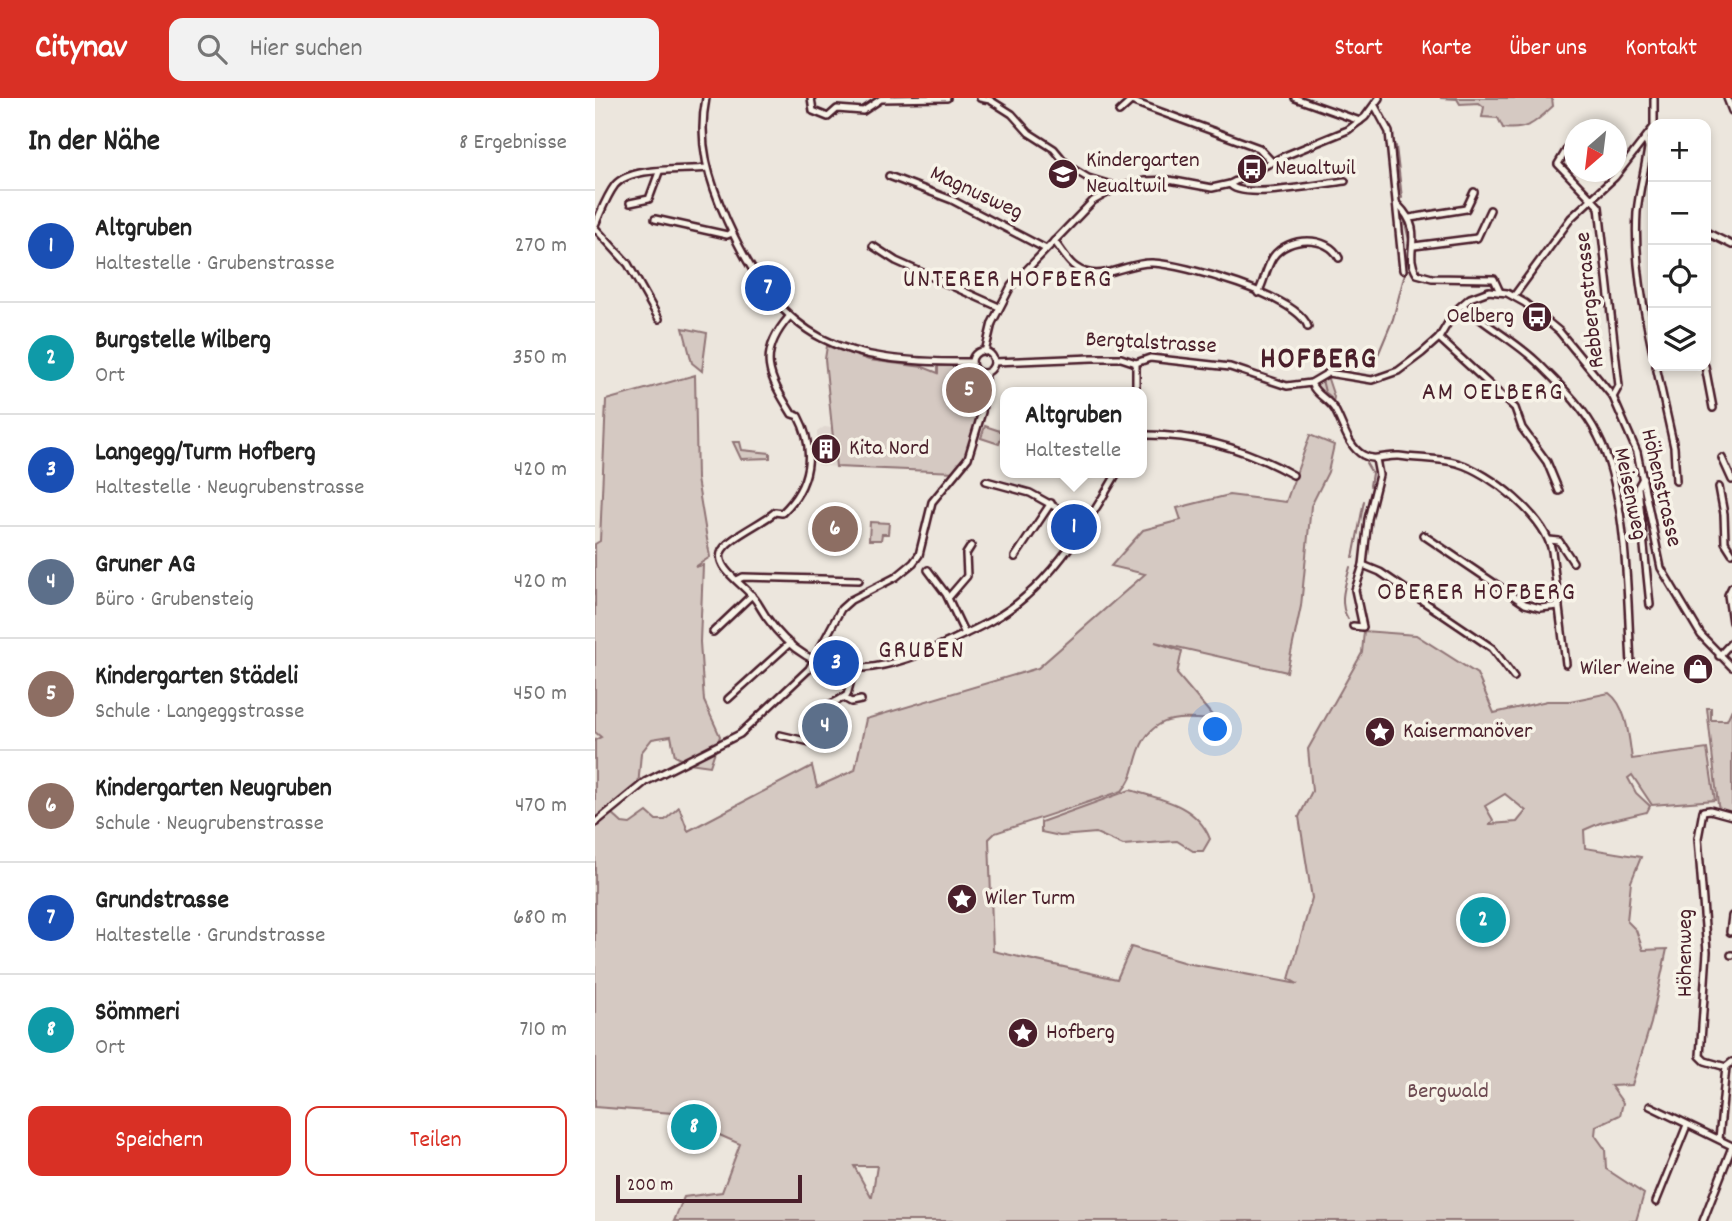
<!DOCTYPE html>
<html lang="de">
<meta charset="utf-8">
<style>
body{margin:0;font-family:Dekko,sans-serif;background:#f2f2f2;color:#222}
.controls{position:absolute;right:21px;top:21px;display:grid;overflow:hidden;border-radius:14px;box-shadow:0 4px 10px #0003}
.controls button{width:63px;height:63px;display:grid;place-items:center;padding:0;border:0;border-bottom:2px solid #e0e0e0;background:#fff;color:#222;font:35px sans-serif}
.compass{position:absolute;left:969px;top:21px;width:63px;height:63px;border-radius:50%;background:#fff;box-shadow:0 4px 10px #0003;rotate:208deg}
.scale{position:absolute;left:21px;bottom:18px;width:186px;box-sizing:border-box;padding-left:7px;border:4px solid #4a1f2b;border-top:0;font-size:19px;line-height:24px;white-space:nowrap;color:#4a1f2b;-webkit-text-stroke:5px #f7f3e8;paint-order:stroke}
.you{position:absolute;left:621px;top:632px;width:24px;height:24px;margin:-18px;border:5px solid #fff;border-radius:50%;background:#1a73e8;box-shadow:0 0 0 10px #1a73e833}
.badge{display:grid;place-items:center;width:46px;height:46px;border-radius:50%;background:#d93025;color:#fff;font-size:23px;font-weight:700}
.pin{position:absolute;translate:-50% -50%;border:4px solid #fff;box-shadow:0 2px 7px #0006}
.popup{position:absolute;left:405px;top:289px;width:147px;height:91px;box-sizing:border-box;display:grid;place-content:center;border-radius:14px;background:#fff;filter:drop-shadow(0 2px 5px #0005);font-size:23px;white-space:nowrap;color:#767676}
.popup b{font-size:26px;color:#222}
.popup::after{content:'';position:absolute;left:50%;top:100%;margin-left:-14px;border:14px solid transparent;border-top-color:#fff}
.list{margin:0;padding:0;list-style:none}
h2{display:flex;justify-content:space-between;align-items:center;height:91px;margin:0;padding:0 28px;font-size:30px}
h2 small{font-size:23px;font-weight:400;color:#767676}
.list li{display:grid;grid-template-columns:46px 1fr auto;gap:21px;align-items:center;box-sizing:border-box;height:112px;padding:0 28px;border-top:2px solid #e0e0e0}
.list b{display:block;font-size:26px;white-space:nowrap}
.list p{margin:0;font-size:23px;white-space:nowrap;color:#767676}
.list em{font-size:23px;font-style:normal;color:#767676}
.actions{display:flex;gap:14px;padding:21px 28px}
.actions a{flex:1;padding:16px 0;border:2px solid #d93025;border-radius:14px;text-align:center;font-size:24px;color:#d93025}
.actions .main{background:#d93025;color:#fff}
.icon{flex:none;width:38px;height:38px;fill:none;stroke:currentColor;stroke-width:2;stroke-linecap:round;stroke-linejoin:round}
.map{position:relative;flex:none;width:1137px;height:1123px;overflow:hidden}
header{display:flex;align-items:center;gap:42px;box-sizing:border-box;height:98px;padding:0 35px;background:#d93025;color:#fff}
header strong{font-size:33px}
nav{display:flex;gap:38px;margin-inline-start:auto;font-size:24px}
.search{width:490px;height:63px;background:#f2f2f2;display:flex;align-items:center;gap:18px;box-sizing:border-box;padding:0 24px;border-radius:14px;color:#767676;font-size:26px}
main{display:flex}
aside{flex:1;background:#fff}
.map>svg:first-child{display:block}
</style>
<header>
<strong>Citynav</strong>
<div class="search"><svg class="icon" aria-label="search" viewBox="0 0 24 24"><circle cx="10" cy="10" r="6"/><path d="M15 15l6 6"/></svg>Hier suchen</div>
<nav><a>Start</a><a>Karte</a><a>Über uns</a><a>Kontakt</a></nav>
</header>
<main>
<aside>
<h2>In der Nähe<small>8 Ergebnisse</small></h2>
<ul class="list">
<li><span class="badge" style="background:#1a4fb4">1</span><div><b>Altgruben</b><p>Haltestelle · Grubenstrasse</p></div><em>270 m</em></li>
<li><span class="badge" style="background:#0f9aa8">2</span><div><b>Burgstelle Wilberg</b><p>Ort</p></div><em>350 m</em></li>
<li><span class="badge" style="background:#1a4fb4">3</span><div><b>Langegg/Turm Hofberg</b><p>Haltestelle · Neugrubenstrasse</p></div><em>420 m</em></li>
<li><span class="badge" style="background:#5c6f8a">4</span><div><b>Gruner AG</b><p>Büro · Grubensteig</p></div><em>420 m</em></li>
<li><span class="badge" style="background:#8d6e63">5</span><div><b>Kindergarten Städeli</b><p>Schule · Langeggstrasse</p></div><em>450 m</em></li>
<li><span class="badge" style="background:#8d6e63">6</span><div><b>Kindergarten Neugruben</b><p>Schule · Neugrubenstrasse</p></div><em>470 m</em></li>
<li><span class="badge" style="background:#1a4fb4">7</span><div><b>Grundstrasse</b><p>Haltestelle · Grundstrasse</p></div><em>680 m</em></li>
<li><span class="badge" style="background:#0f9aa8">8</span><div><b>Sömmeri</b><p>Ort</p></div><em>710 m</em></li>
</ul>
<div class="actions"><a class="main">Speichern</a><a>Teilen</a></div>
</aside>
<div class="map">
<svg width="1137" height="1123" viewBox="0 0 1137 1123">
<rect width="100%" height="100%" fill="#ece6dd"/>
<filter id="ink" filterUnits="userSpaceOnUse"><feTurbulence type="fractalNoise" baseFrequency=".0143" numOctaves="2"/><feDisplacementMap in="SourceGraphic" scale="14" xChannelSelector="R" yChannelSelector="G"/><feConvolveMatrix kernelMatrix="1 2 1 2 8 2 1 2 1" color-interpolation-filters="sRGB"/></filter>
<g filter="url(#ink)">
<g fill="#e0d7d0">
<path d="M363 268H370L388 280 386 313 356 306Z"/>
<path d="M229 329 238 330 241 369 223 367 222 334Z"/>
</g>
<g fill="#d5c9c2" stroke="#907476" stroke-width="2" fill-rule="evenodd">
<path d="M845 0H957L958 8C941 24 933 33 908 30L903 20 887 19 889 9 884 5 865 6 862 1Z"/>
<path d="M88 230 112 235 107 273 97 265Z"/>
<path d="M232 248 274 262 328 269 343 275V268H363L355 303 358 310 386 314 376 351 361 374 241 369 230 261Z"/>
<path d="M100 277 102 381 115 459 100 469 108 467 105 544 109 603 125 638 115 668 94 665 80 658 76 638 57 641 46 655 43 689 14 713 27 725 35 726 52 714 61 722H70L84 709 93 733 217 668 222 689 260 672 271 621 443 570 550 476 516 468 548 432 586 422 582 410 634 397 691 404 715 337 739 347 733 374 716 408 706 508 692 574 560 544 587 553 582 576 621 622C583 620 555 615 542 659 538 673 537 682 527 693L400 735 394 741 398 853 522 881 536 849 591 865 703 886 694 881 717 800 704 719 717 693 713 651 767 555 769 533 821 537 882 576 899 615 952 603H975L1014 595C1032 608 1034 640 1037 661L1112 651 1120 702 1057 707 1037 677 1033 680 1041 695 1055 708 1052 714 1005 725 989 732 990 750 1046 759 1036 784 1032 823 1041 832 1048 852 1072 851 1056 925 1037 987 1016 988 1028 1005 1025 1017 1001 1028 1000 1037 1010 1051 1011 1071 1049 1096 1041 1123H79L89 1099 127 1094 145 1046 113 1032 112 1024 104 1017 0 1009V642L6 639 0 634V446L5 443 11 302ZM910 696 931 713 922 724 895 726 898 722 890 708ZM259 1068H282L277 1099H276Z"/>
<path d="M732 278 739 299 738 304 721 289 722 284Z"/>
<path d="M390 328 408 334 404 346 386 340Z"/>
<path d="M138 344H145L147 352 175 355V360L146 361Z"/>
<path d="M275 424 294 425 293 436H287L286 442H274Z"/>
<path d="M1112 610H1116V622H1132L1137 611V716L1125 713 1123 707Z"/>
<path d="M535 692C567 701 602 707 615 741L608 753H598L582 743 528 747 501 735 465 738 446 734V724Z"/>
</g>
<g fill="none" stroke-linecap="round" stroke-linejoin="round">
<g stroke="#896c6f" stroke-width="2">
<path d="M801 48 807 100"/>
<path d="M808 117 814 142 811 171"/>
<path d="M762 268 780 264 798 221 810 175"/>
<path d="M727 282 730 294 736 299"/>
<path d="M771 365 777 375 775 388"/>
<path d="M758 460 769 403"/>
<path d="M753 521C743 504 750 488 755 469"/>
</g>
<g stroke="#4a1f2b" stroke-width="10">
<g id="street">
<path d="M111 0C102 45 114 83 132 123 188 247 248 265 377 264"/>
<path d="M216 0 218 13 233 19 242 11 268 13 286 1 352 0"/>
<path d="M385 0 395 2 417 16 434 35 459 51 473 68 493 80 523 89"/>
<path d="M700 0 765 23"/>
<path d="M1059 0V26"/>
<path d="M1132 0 1137 13"/>
<path d="M780 8 794 34 808 172"/>
<path d="M524 14 536 3 664 50 677 64"/>
<path d="M979 39 963 66 1004 109 1024 288 1018 299"/>
<path d="M1051 42 1053 50C1050 71 1044 93 1042 114 1039 162 1048 209 1058 255"/>
<path d="M294 78 357 102 451 151"/>
<path d="M635 86C645 103 729 85 750 83"/>
<path d="M35 105 54 101 64 74"/>
<path d="M803 107C832 136 807 153 822 176L837 180 899 181 905 194"/>
<path d="M815 120 871 111 879 94"/>
<path d="M60 121 132 137 137 135"/>
<path d="M0 127C6 114 11 99 20 87 36 68 88 73 112 70"/>
<path d="M0 130 33 166 64 221"/>
<path d="M1111 134 1137 147"/>
<path d="M459 143C470 156 475 171 494 175 515 179 536 164 557 165 588 166 704 198 713 229"/>
<path d="M278 148 301 163 404 209"/>
<path d="M819 148 882 140 895 112"/>
<path d="M663 195C669 184 671 170 678 159 693 138 733 137 744 160"/>
<path d="M919 198 976 120 1020 79 1058 30"/>
<path d="M869 208C892 229 919 242 942 264 964 286 989 309 1003 338 1033 396 1032 500 1036 566"/>
<path d="M194 219C161 257 174 279 197 316L203 318C221 352 216 388 187 415L180 414C168 425 130 441 126 455 121 472 153 489 162 504 210 589 275 581 353 544 381 531 408 519 431 498 465 469 499 415 522 375"/>
<path d="M844 240 920 310 927 330 952 364 964 393"/>
<circle cx="388" cy="264" r="11"/>
<path d="M390 254 397 225 416 188 498 103 523 89 549 83 574 82 617 90 635 86 687 59 753 32 770 19 784 0"/>
<path d="M399 264 497 260H526L541 265 555 260 635 269 692 288 716 285 733 275 777 282 803 273 827 255 844 240 860 213 875 200 894 193 912 195 930 205 964 233 1018 299 1042 354 1066 470 1106 537 1137 569"/>
<path d="M541 265V294"/>
<path d="M1061 268 1079 349 1081 383"/>
<path d="M1110 268 1118 310"/>
<path d="M716 285C721 298 733 300 740 312 748 326 753 349 768 357 780 364 791 357 804 358 823 361 844 360 862 365 896 375 949 418 957 453L971 566"/>
<path d="M547 337C601 336 652 351 698 377"/>
<path d="M1127 360 1137 382"/>
<path d="M1048 380 1043 389 1055 507"/>
<path d="M391 383 435 395 489 425"/>
<path d="M1124 389 1129 416 1130 444 1137 455"/>
<path d="M828 437 930 506 945 510 964 508"/>
<path d="M954 442 964 443 978 464"/>
<path d="M420 459 456 405"/>
<path d="M768 467 785 474 897 550 919 579"/>
<path d="M333 472 351 496 370 536"/>
<path d="M142 482 148 479 264 482"/>
<path d="M1137 489 1133 497 1137 524"/>
<path d="M354 499 372 478 371 456 376 448"/>
<path d="M758 528 768 529 760 492 768 467 773 421 784 377 781 361"/>
<path d="M118 534 157 497"/>
<path d="M1124 558 1137 544"/>
<path d="M249 600 256 604 266 602"/>
<path d="M133 601 195 545"/>
<path d="M185 637 215 644 229 643"/>
<path d="M222 644C219 602 224 616 252 597L259 571"/>
<path d="M0 725 50 684 145 636 214 571 246 511 256 502 301 479 318 465 324 457 337 404 373 360 387 314 391 275"/>
<path d="M1135 834 1137 818"/>
<path d="M1136 857H1137"/>
<path d="M1131 969 1110 963 1105 958 1112 854 1103 740 1108 713 1115 712 1137 718"/>
<path d="M1055 1008 1137 1048"/>
<path d="M1124 1041 1131 969 1137 964"/>
<path d="M1061 1104 1092 1027"/>
<path d="M1108 1123 1137 1049"/>
</g>
</g>
<use href="#street" stroke="#f7f3e8" stroke-width="5"/>
</g>
</g>
<defs>
<g id="bus-disc" transform="scale(1.575)"><circle r="9.5" fill="#4a1f2b" stroke="#f7f3e8"/><path d="M-5-6H5V4H4V6H2V4H-2V6H-4V4H-5ZM-3.5-4V0h7V-4ZM-3.5 1.2v1.5H-2V1.2ZM2 1.2v1.5H3.5V1.2Z" fill="#fff"/></g>
<g id="school-disc" transform="scale(1.575)"><circle r="9.5" fill="#4a1f2b" stroke="#f7f3e8"/><path d="M0-5L7-2L0 1L-7-2ZM-4 1L0 2.5L4 1V4Q0 6-4 4Z" fill="#fff"/></g>
<g id="building-disc" transform="scale(1.575)"><circle r="9.5" fill="#4a1f2b" stroke="#f7f3e8"/><path d="M-4-6H4V6H1V3H-1V6H-4ZM-2.5-4.3h1.7v1.8h-1.7ZM.8-4.3h1.7v1.8H.8ZM-2.5-1h1.7V.8h-1.7ZM.8-1h1.7V.8H.8Z" fill="#fff"/></g>
<g id="shop-disc" transform="scale(1.575)"><circle r="9.5" fill="#4a1f2b" stroke="#f7f3e8"/><path d="M-5-2.5h2.3a2.7 3.5 0 0 1 5.4 0H5L5.5 6h-11ZM-1.5-2.5h3a1.5 2.3 0 0 0-3 0Z" fill="#fff"/></g>
<g id="sight-disc" transform="scale(1.575)"><circle r="9.5" fill="#4a1f2b" stroke="#f7f3e8"/><path d="M0-6L1.8-2.2L6-1.7L2.9 1.2L3.7 5.4L0 3.3L-3.7 5.4L-2.9 1.2L-6-1.7L-1.8-2.2Z" fill="#fff"/></g>
</defs>
<g fill-rule="evenodd">
<use href="#bus-disc" x="657" y="71"/>
<use href="#school-disc" x="468" y="76"/>
<use href="#bus-disc" x="942" y="219"/>
<use href="#building-disc" x="231" y="351"/>
<use href="#shop-disc" x="1103" y="571"/>
<use href="#sight-disc" x="785" y="634"/>
<use href="#sight-disc" x="367" y="801"/>
<use href="#sight-disc" x="428" y="935"/>
</g>
<g text-anchor="middle" dominant-baseline="central" stroke-width="7" stroke-linejoin="round" paint-order="stroke">
<g font-size="23" fill="#4a1f2b" stroke="#f7f3e8" text-anchor="start">
<text x="491" y="63">Kindergarten<tspan x="491" dy="26">Neualtwil</tspan></text>
<text x="680" y="71">Neualtwil</text>
<text x="919" y="219" text-anchor="end">Oelberg</text>
<text x="254" y="351">Kita Nord</text>
<text x="1080" y="571" text-anchor="end">Wiler Weine</text>
<text x="808" y="634">Kaisermanöver</text>
<text x="390" y="801">Wiler Turm</text>
<text x="451" y="935">Hofberg</text>
</g>
<g font-size="23" fill="#4a1f2b" stroke="#f7f3e8">
<text transform="translate(381 96) rotate(25)">Magnusweg</text>
<text transform="translate(996 202) rotate(-96)">Rebbergstrasse</text>
<text transform="translate(556 246) rotate(3)">Bergtalstrasse</text>
<text transform="translate(1065 390) rotate(77)">Höhenstrasse</text>
<text transform="translate(1034 396) rotate(78)">Meisenweg</text>
<text transform="translate(1091 855) rotate(-90)">Höhenweg</text>
</g>
<g font-size="23" fill="#6d4a51" stroke="#f7f3e8">
<text x="853" y="994">Bergwald</text>
</g>
<g font-size="26" letter-spacing="2" fill="#4a1f2b" stroke="#f7f3e8">
<text x="413" y="182">UNTERER HOFBERG</text>
<text x="898" y="295">AM OELBERG</text>
<text x="882" y="495">OBERER HOFBERG</text>
<text x="327" y="553">GRUBEN</text>
</g>
<g font-size="30" font-weight="bold" letter-spacing="2" fill="#4a1f2b" stroke="#f7f3e8">
<text x="724" y="263">HOFBERG</text>
</g>
</g>
</svg>
<div class="controls">
<button>+</button>
<button>−</button>
<button><svg class="icon" aria-label="locate" viewBox="0 0 24 24"><circle cx="12" cy="12" r="6"/><path d="M12 2v4M12 18v4M2 12h4M18 12h4"/></svg></button>
<button><svg class="icon" aria-label="layers" viewBox="0 0 24 24"><path d="M12 4l9 5-9 5-9-5zM3 14l9 5 9-5"/></svg></button>
</div>
<svg class="compass" viewBox="-18 -18 36 36"><path d="M0-13l5 13h-10z" fill="#e53935"/><path d="M0 13l5-13h-10z" fill="#767676"/></svg>
<div class="scale">200 m</div>
<div class="you"></div>
<div class="pin badge" style="left:479px;top:429px;background:#1a4fb4">1</div>
<div class="popup"><b>Altgruben</b>Haltestelle</div>
<div class="pin badge" style="left:888px;top:822px;background:#0f9aa8">2</div>
<div class="pin badge" style="left:241px;top:565px;background:#1a4fb4">3</div>
<div class="pin badge" style="left:230px;top:628px;background:#5c6f8a">4</div>
<div class="pin badge" style="left:374px;top:292px;background:#8d6e63">5</div>
<div class="pin badge" style="left:240px;top:431px;background:#8d6e63">6</div>
<div class="pin badge" style="left:173px;top:190px;background:#1a4fb4">7</div>
<div class="pin badge" style="left:99px;top:1029px;background:#0f9aa8">8</div>
</div>
</main>
